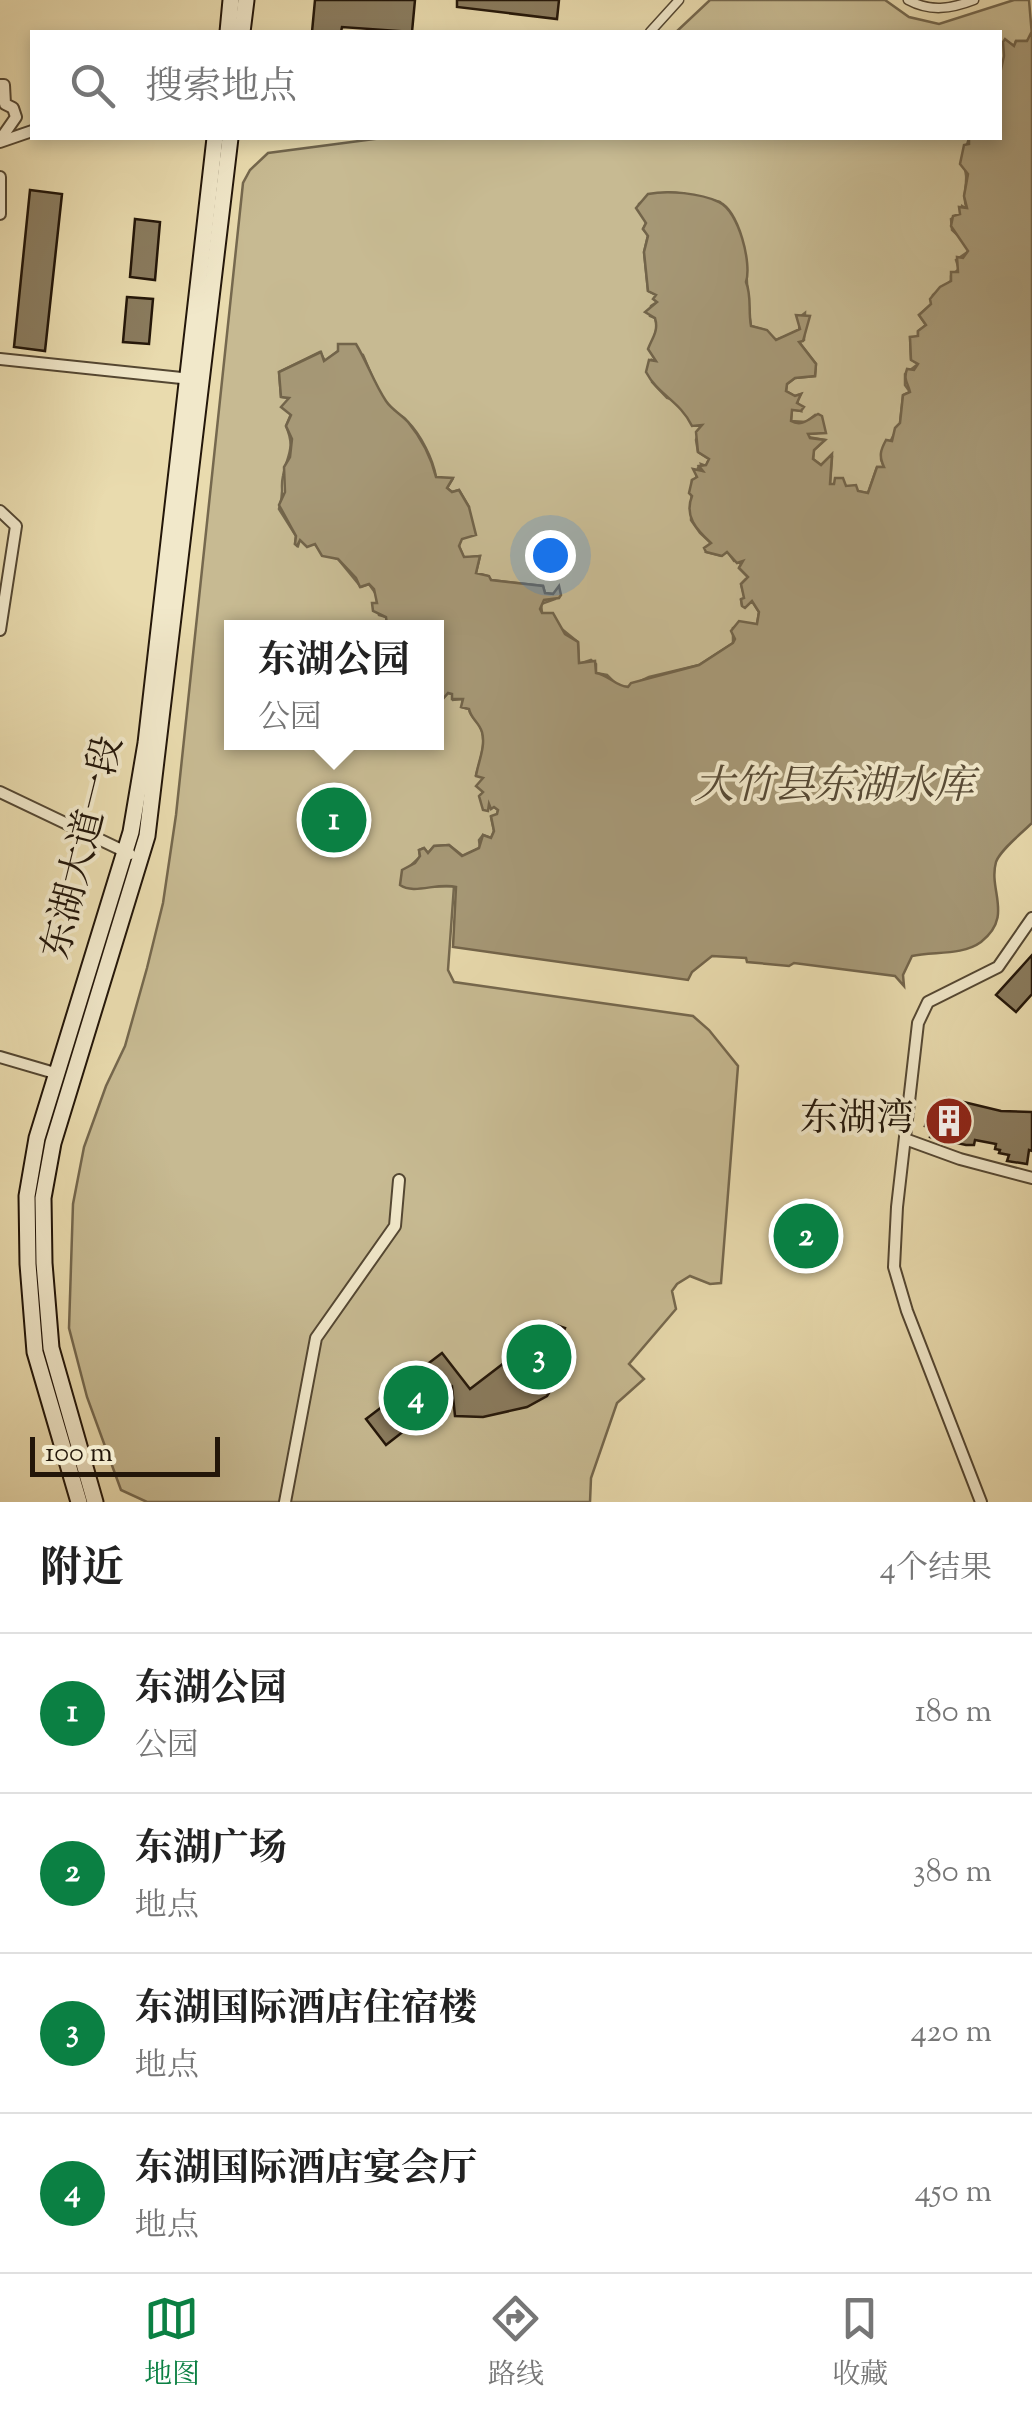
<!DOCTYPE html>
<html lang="zh">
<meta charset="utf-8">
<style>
body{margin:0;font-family:"Sorts Mill Goudy","Noto Serif SC",serif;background:#f2f2f2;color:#222}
.scale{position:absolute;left:30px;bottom:25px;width:190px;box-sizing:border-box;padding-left:10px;border:5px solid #231609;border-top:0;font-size:28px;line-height:35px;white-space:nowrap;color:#231609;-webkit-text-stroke:8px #f1e8ca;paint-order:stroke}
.you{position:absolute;left:550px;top:555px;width:35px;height:35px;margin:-25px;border:8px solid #fff;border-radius:50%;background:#1a73e8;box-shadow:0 0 0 15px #1a73e833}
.badge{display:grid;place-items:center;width:65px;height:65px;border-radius:50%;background:#0b8043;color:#fff;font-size:32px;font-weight:700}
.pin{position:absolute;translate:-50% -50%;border:5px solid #fff;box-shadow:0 2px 10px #0006}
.popup{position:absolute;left:224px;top:620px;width:220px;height:130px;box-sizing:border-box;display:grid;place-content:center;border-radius:0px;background:#fff;filter:drop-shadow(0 2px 8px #0005);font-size:32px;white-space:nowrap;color:#767676}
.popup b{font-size:38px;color:#222}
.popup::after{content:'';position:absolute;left:50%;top:100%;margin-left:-20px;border:20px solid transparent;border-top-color:#fff}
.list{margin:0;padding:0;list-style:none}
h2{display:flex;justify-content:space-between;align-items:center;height:130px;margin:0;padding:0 40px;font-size:42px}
h2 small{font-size:32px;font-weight:400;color:#767676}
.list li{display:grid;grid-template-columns:65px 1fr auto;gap:30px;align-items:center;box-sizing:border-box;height:160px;padding:0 40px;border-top:2px solid #e0e0e0}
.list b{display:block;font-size:38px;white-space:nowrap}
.list p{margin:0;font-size:32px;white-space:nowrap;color:#767676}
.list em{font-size:32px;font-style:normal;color:#767676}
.icon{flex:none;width:55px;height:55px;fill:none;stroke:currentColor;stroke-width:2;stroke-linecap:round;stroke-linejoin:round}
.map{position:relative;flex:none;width:1032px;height:1502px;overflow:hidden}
.search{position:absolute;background:#fff;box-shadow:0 5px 15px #0003;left:30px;right:30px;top:30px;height:110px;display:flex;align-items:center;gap:25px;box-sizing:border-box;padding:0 35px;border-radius:0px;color:#767676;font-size:38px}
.sheet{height:770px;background:#fff}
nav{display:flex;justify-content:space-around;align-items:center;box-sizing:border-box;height:140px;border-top:2px solid #e0e0e0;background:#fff;font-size:28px;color:#767676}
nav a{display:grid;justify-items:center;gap:5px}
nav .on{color:#0b8043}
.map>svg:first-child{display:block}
</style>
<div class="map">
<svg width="1032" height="1502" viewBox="0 0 1032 1502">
<rect width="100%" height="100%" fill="#e9dbae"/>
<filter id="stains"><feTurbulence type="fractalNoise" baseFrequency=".002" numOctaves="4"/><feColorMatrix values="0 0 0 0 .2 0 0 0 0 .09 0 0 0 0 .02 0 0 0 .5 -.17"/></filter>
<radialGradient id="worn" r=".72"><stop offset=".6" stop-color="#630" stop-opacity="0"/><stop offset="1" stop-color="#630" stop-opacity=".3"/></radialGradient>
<g fill="#c7ba92" stroke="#75684e" stroke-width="2.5">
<path d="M710 0H885L909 17 939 24 1014 0H1029L1032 36 1027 41H1016L1014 46 1009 43 1000 74V32H676Z"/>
<path d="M382 138H969L962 161C972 181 960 193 967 209L962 206 960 215 951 219 952 230 965 242 969 251 956 260 959 269 951 276V281L933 295 932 304 919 315 926 325 918 331V337H910L911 359 918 364 905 374V385L910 392 903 395 900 423 881 459 884 467H877L868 493C855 492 844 484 830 484L832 458 821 465 813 459 814 450 825 440 808 437V434L817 433 823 426 815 415 806 422 791 421 792 409 801 411 797 401 801 394 795 396 786 391 787 384 795 378 815 376 816 364 799 342 804 340 805 313 800 317 799 331 776 340 765 330 751 326C742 274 756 252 720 202 692 196 661 183 639 204L646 223 643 229 648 235 644 252 648 291 656 295 654 299 657 302 651 306 650 316 655 318 657 326 651 351 656 362 652 360V382L667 398 675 400 697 425H702L696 440 698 452 709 459 706 466 701 464 703 471 698 468 696 479 692 480 691 520 700 533 711 543 706 552 721 556 727 551 734 561 743 560 739 568 748 577 741 584 745 599 741 600 742 605 752 601 759 612 757 624 733 628V643L699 665 649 677 628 687 618 686 607 675 596 673V664L591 660 579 664 578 642 542 613 541 604 555 599 557 591 554 594 545 593 543 586 491 580 488 576 476 573 480 556 464 558 459 546 469 507 459 490 452 492 447 488 452 480 436 477C433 459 421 435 407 421 399 412 403 420 394 412 379 398 371 373 363 355L338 351 325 361 320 352 279 372 281 397 289 398 285 409 291 414 286 426C296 449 287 455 283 476 280 490 285 490 279 509L296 536 295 544 298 546 300 539 305 544H315L322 553 338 559 361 587 369 584 376 594 379 615 386 617 388 625 398 627 232 628V742H436L437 700H441L448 693 452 694 453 700 463 699 462 707 469 709C470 715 474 719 478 723 489 738 480 760 476 775L483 776 482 796 498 810 497 815 491 817 494 831 491 838 483 835 479 840 480 848 463 856 449 845 434 846 428 853 424 848 419 850 420 857 408 868 417 887 454 886 448 970 454 982 693 1016 709 1030 738 1066 721 1283 710 1284 690 1276 677 1284 672 1291 676 1309 629 1364 644 1379 617 1403 591 1478 590 1502H147L121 1490 87 1397 69 1328 73 1204 84 1147 106 1086 125 1046 147 968 163 903 176 815 243 183 250 170 268 153Z"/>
</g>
<path fill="#a69876" stroke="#72644a" stroke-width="2.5" d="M1031 33H1032V823C1023 832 1000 850 996 862 988 891 1014 916 981 942 962 956 933 951 912 956L903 975 904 986 895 976 794 963 789 966 747 962 746 958 712 956 692 972 688 980 453 947 456 887C438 882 414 895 400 885L402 870 415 863 420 856 419 850 424 848 428 853 434 846 449 845 462 856 479 848 483 835 491 838 494 831 491 816 497 814 498 810 494 807 491 809 489 804 488 811 483 810 479 796 483 792 476 786 483 778 476 776C478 762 486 747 482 732 479 722 471 719 469 709L461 707 463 699H452V694L448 693 442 700H437L436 628 387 625 386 617 373 611 372 603H377L374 589 369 584 360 587 356 578 338 559 322 556 315 544 307 547 300 540 297 546 295 544 296 536 279 505 285 492 284 467 290 457 292 439 286 426 291 415 281 407 289 398 281 397 279 372 321 352 324 361 338 351V344H356C367 362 374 383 386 401 392 410 401 414 408 422 422 439 431 457 436 477L453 478 447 488 452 492 459 490 469 507 476 535 462 539 459 546 464 557 480 556 476 573 489 576 491 580 543 586 545 593 553 594 559 586 561 595 559 598 544 600 540 609 542 613H553L565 634 578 642 579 663 595 661 596 673C609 675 615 686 628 687L631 683 699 665 733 643 735 639 731 631 739 621 757 624 759 612 752 601 745 608 742 606 741 599 744 598 741 584 748 577 739 568 743 561 737 563 727 552 722 556 706 552 704 548 711 543C696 529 684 516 692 496L689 493 692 480 697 477 693 469 703 471 699 466 706 465 709 459 698 452 696 432 702 425 692 426C680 401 658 395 646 372L649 360 656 361 648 349C652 338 659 331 655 318L645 312 657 302 653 299 656 295 648 291 644 252 648 236 643 229 646 223 636 208 648 194C668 190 700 193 719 202 739 211 752 264 746 282 752 297 748 310 751 326L767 330 776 340 800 329 796 315 810 316 803 341 799 342 816 364 815 376 795 378 787 384 786 391 795 396 801 394 797 403 804 407 801 411 792 410 791 421C802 427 809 419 818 414L822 416 826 433 808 434 810 438 825 440 814 450 813 459 821 465 832 454 830 484H834L835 478H843L846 486 856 485 858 491 868 493 877 467H884C879 456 880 451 886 440L892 441 895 428 900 423 903 395 910 392C908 383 903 380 907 369L914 370 918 364 911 360 910 337 918 336V331L926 325 919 315 931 304 930 299 940 287 951 281V272H958L957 257 963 258 968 251 951 226 953 216 960 214 959 207 967 208 964 196 968 174 960 164 964 145 969 144V138H1000V74L1004 56 1003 42 1005 39 1014 46 1016 41H1027Z"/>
<g fill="#8a7c5f" stroke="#231609" stroke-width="2.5">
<path d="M315 0H415L412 32 342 27 341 32H312Z"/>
<path d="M457 0H559L557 19 457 7Z"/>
<path d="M30 190 62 194 45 351 14 347Z"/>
<path d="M135 219 160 222 155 280 130 277Z"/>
<path d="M127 297 153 299 149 344 123 342Z"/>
<path d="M1032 955V994L1016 1012 996 995Z"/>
<path d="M947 1098 1001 1111 1032 1112V1151L1029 1150 1027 1164 1007 1161 1009 1155 999 1153 1000 1150 995 1149 996 1144 975 1140 974 1145H966L930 1137 932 1127 925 1126 930 1111 944 1112Z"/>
<path d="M550 1323 565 1328 560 1341 569 1345 563 1370 547 1396 527 1407 483 1417 455 1416 452 1387 429 1405 432 1409 386 1445 366 1419 404 1390 400 1385 442 1353 470 1389 542 1334Z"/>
</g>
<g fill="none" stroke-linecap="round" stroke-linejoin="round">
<g stroke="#544732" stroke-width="11">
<g id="pedestrian">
<path d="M908 0C930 12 951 9 974 0"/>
<path d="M650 32 679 0"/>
</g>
</g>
<g stroke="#544732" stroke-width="14">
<g id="minor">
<path d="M0 85H4L5 104 13 108 16 117 0 140"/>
<path d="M0 142 32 131"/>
<path d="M0 177V214"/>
<path d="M0 359 191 379"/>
<path d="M0 511 16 526 0 630"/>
<path d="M0 792 130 854"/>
<path d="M0 1057 58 1074"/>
<path d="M905 1139 960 1159 1032 1178"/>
<path d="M285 1502 316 1338 395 1226 399 1180"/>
<path d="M981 1502 907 1311 894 1267 897 1207 918 1023 928 1002 998 967 1032 918"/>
</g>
</g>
<g stroke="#231609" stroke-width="19">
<g id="secondary">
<path d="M228 32 231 0"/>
<path d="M242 32 246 0"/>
<path d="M79 1502 35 1352 28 1264 27 1196 37 1138 131 832 146 743 215 138"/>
<path d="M95 1502 51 1348 44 1263 43 1198 53 1143 147 836 230 138"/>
</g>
</g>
<use href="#pedestrian" stroke="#f1e8ca" stroke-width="8"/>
<use href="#minor" stroke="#f1e8ca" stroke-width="10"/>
<use href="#secondary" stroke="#f1e8ca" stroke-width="15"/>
</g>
<defs>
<g id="building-disc" transform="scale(2.5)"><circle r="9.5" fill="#8f2418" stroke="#f1e8ca"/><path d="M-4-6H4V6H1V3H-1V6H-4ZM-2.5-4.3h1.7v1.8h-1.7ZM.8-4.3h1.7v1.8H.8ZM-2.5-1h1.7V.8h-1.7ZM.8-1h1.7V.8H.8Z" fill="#fff"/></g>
</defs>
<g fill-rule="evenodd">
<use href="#building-disc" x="949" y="1121"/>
</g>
<g text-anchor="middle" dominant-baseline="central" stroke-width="8" stroke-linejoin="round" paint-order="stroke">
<g font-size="38" fill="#231609" stroke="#f1e8ca">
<text transform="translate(85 848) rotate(-76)">东湖大道一段</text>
</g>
<g font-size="38" fill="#231609" stroke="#f1e8ca" text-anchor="end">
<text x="914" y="1121">东湖湾</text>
</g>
<g font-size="40" font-style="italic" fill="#574a35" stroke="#f1e8ca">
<text x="834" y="788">大竹县东湖水库</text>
</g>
</g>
<rect width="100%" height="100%" filter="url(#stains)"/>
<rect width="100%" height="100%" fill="url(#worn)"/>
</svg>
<div class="scale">100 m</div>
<div class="you"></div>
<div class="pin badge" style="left:334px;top:820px">1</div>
<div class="popup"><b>东湖公园</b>公园</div>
<div class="pin badge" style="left:806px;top:1236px">2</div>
<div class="pin badge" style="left:539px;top:1357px">3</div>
<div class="pin badge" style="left:416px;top:1398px">4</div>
<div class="search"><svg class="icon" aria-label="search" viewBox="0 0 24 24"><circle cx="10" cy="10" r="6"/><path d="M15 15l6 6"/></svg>搜索地点</div>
</div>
<section class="sheet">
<h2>附近<small>4个结果</small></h2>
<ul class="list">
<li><span class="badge">1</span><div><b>东湖公园</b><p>公园</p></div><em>180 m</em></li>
<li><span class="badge">2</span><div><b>东湖广场</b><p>地点</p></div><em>380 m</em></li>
<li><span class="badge">3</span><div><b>东湖国际酒店住宿楼</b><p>地点</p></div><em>420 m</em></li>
<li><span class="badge">4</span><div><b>东湖国际酒店宴会厅</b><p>地点</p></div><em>450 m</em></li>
</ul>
</section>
<nav>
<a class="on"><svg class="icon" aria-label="map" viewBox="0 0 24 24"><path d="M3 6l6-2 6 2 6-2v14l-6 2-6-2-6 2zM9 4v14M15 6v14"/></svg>地图</a>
<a><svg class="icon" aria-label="directions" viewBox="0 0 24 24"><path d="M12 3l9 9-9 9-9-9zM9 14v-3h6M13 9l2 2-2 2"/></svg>路线</a>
<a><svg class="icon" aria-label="saved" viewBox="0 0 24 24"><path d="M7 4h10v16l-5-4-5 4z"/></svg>收藏</a>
</nav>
